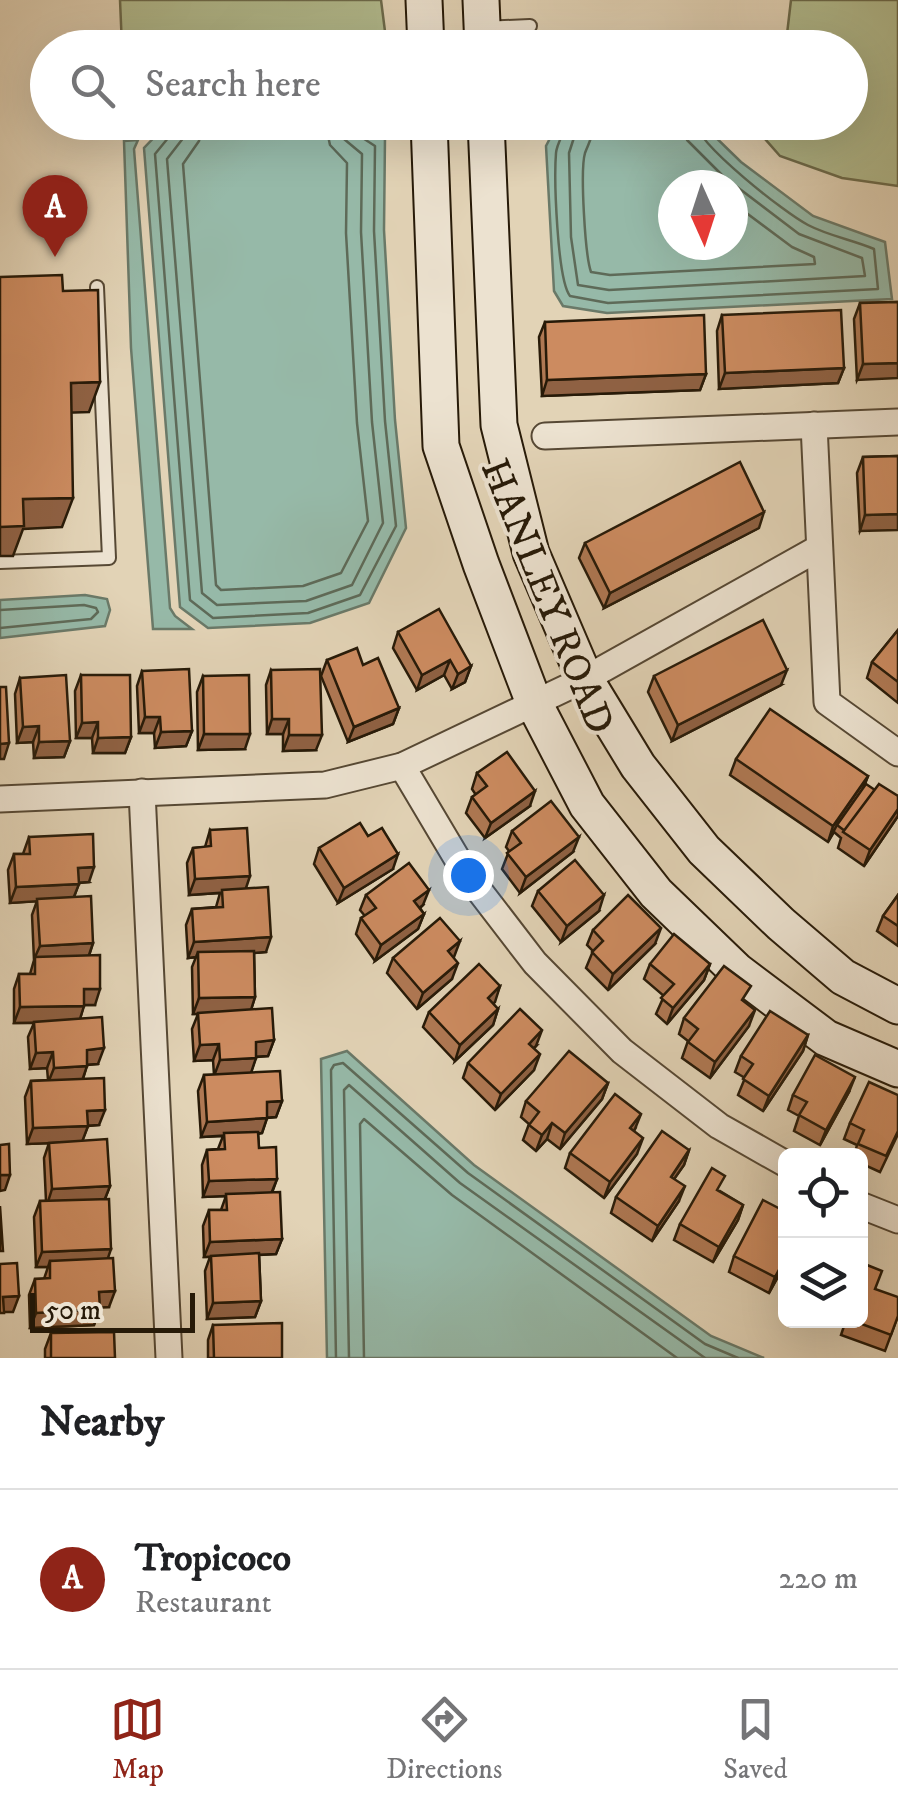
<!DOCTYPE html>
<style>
body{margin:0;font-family:"IM FELL DW Pica",serif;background:#f6f6f6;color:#202124}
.controls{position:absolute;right:30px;bottom:30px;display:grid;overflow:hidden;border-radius:15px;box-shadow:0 10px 40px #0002}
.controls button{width:90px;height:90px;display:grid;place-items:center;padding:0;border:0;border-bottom:2px solid #e0e0e0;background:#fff;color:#202124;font:50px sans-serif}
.compass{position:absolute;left:658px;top:170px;width:90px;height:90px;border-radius:50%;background:#fff;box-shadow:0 10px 40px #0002;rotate:177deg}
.scale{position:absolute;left:30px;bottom:25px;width:165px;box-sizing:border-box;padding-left:10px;border:5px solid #271a08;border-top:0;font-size:28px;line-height:35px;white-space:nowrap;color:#271a08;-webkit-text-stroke:8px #ece2d0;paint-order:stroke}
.you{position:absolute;left:468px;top:875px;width:35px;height:35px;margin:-25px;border:8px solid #fff;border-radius:50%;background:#1a73e8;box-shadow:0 0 0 15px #1a73e833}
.badge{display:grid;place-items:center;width:65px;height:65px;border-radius:50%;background:#8f2418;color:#fff;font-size:32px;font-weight:700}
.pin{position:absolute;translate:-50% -82px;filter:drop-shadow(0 2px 5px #0008)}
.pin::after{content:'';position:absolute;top:52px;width:35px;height:30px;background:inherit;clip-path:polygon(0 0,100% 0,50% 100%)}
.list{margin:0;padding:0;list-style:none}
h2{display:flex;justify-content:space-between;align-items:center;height:130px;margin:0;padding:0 40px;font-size:42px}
h2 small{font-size:32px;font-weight:400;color:#757577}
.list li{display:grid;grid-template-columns:65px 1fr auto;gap:30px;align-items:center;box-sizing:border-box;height:180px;padding:0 40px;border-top:2px solid #e0e0e0}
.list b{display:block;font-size:38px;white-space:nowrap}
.list p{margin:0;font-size:32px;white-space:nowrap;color:#757577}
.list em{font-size:32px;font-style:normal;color:#757577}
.icon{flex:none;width:55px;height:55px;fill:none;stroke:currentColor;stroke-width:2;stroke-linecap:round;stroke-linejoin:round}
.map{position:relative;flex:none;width:898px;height:1358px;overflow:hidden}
.search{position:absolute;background:#fff;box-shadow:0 10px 40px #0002;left:30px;right:30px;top:30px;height:110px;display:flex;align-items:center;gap:25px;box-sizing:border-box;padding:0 35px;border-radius:55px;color:#757577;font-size:38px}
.sheet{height:310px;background:#fff}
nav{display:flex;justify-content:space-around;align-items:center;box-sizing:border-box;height:140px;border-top:2px solid #e0e0e0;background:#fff;font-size:28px;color:#757577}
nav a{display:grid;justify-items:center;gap:5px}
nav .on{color:#8f2418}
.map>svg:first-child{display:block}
</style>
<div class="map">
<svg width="898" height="1358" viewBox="0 0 898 1358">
<rect width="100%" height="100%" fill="#e2d3b6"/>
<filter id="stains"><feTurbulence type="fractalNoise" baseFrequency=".002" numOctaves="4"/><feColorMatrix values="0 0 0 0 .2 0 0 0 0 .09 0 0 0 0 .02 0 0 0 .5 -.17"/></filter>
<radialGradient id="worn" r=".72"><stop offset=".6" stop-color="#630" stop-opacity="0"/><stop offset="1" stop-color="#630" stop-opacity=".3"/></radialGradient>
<g fill="#b2bc8f" stroke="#6c6b4c" stroke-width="2.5">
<path d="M120 0H381L387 47H122Z"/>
<path d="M791 0H898V186L842 178 780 156 751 123 850 122V48L785 47 786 41 798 35 787 34Z"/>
</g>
<g fill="#96b9a8" stroke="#6a7968" stroke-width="2.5" fill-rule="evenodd">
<path d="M168 123H353L385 137 384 230 395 420 406 528 369 603 310 623 208 628 180 607 144 148Z"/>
<path d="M558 123H701L741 162 813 216 885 242 892 299 607 313 563 306 554 291 546 146ZM733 185V245H673V185Z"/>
<path d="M138 140 134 149 170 608 175 616 192 629H153L131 348 124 141Z"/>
<path d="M85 595 107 599 110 610 105 626 0 638V600Z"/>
<path d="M347 1051 474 1165 711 1336 764 1358H327L321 1059Z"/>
</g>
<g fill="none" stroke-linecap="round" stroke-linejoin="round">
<g stroke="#5e6a58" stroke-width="2.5">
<path d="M175 122 173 132 155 154 190 600 213 618 308 613 360 595 396 526 385 421 374 231 375 146 355 133 352 122"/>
<path d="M188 122 184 137 167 159 202 593 217 605 306 601 352 585 383 523 372 422 361 232 362 154 344 139 340 122"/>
<path d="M203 122 199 141 183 164 216 585 221 590 303 586 341 573 368 521 357 423 346 233 347 163 330 145 325 122"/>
<path d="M567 122C565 133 557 142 556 153 554 178 557 279 570 296L608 303 878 289 874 249C853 240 829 236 808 225 786 214 697 144 695 122"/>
<path d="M579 122 569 153 571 237 578 285 609 290 865 276 862 258 799 234 724 177 687 140 682 122"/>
<path d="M594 122C594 135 589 142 585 153 580 170 585 255 591 272L610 275 815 264 814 257 792 247 733 203"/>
<path d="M0 610 84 605 96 608 98 612 91 619 0 628"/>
<path d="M336 1358 331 1070 334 1065 343 1063 468 1173 705 1344 738 1358"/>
<path d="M349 1358 344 1090 349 1085 460 1183 705 1358"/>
<path d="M364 1358 360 1124 364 1119 452 1195 677 1358"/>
</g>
<g stroke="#564834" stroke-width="16">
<g id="service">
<path d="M482 28 530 26"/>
<path d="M0 562 109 558 97 287"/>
</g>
</g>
<g stroke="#564834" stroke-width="29">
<g id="minor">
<path d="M814 425 827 702 898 753"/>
<path d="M545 436 898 422"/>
<path d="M402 766 465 872 535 963 622 1051 719 1126 786 1164"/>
<path d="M142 792 169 1358"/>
<path d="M0 799 325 785 402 766 585 679 819 548"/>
<path d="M860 1205 898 1220"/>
</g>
</g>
<g stroke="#271a08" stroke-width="39">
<g id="secondary">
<path d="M424 0 426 48"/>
<path d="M481 0 483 48"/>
<path d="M429 122 441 446 481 564 534 703 587 805 656 893 737 971 826 1038 898 1069"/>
<path d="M486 122 499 425 531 553 585 679 638 766 704 850 781 924 843 977 898 1006"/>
</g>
</g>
<use href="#service" stroke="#ece2d0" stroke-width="12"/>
<use href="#minor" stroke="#ece2d0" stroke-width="25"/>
<use href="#secondary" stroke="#ece2d0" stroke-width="35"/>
</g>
<g fill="#af7853" stroke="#271a08" stroke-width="2.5">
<path d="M898 302 857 380 854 319 860 303Z"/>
<path d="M722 315 844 368 838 383 719 389 717 331Z"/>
<path d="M545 322 706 374 700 390 542 396 539 337Z"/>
<path d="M898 456 860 531 857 473 863 457Z"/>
<path d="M759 528 604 608 579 558 585 543Z"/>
<path d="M898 630V703L867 678 872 662Z"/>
<path d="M398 632 471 666 465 682 452 689 444 675 417 690 393 648Z"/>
<path d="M327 660 363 665 399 708 393 724 348 742 321 676Z"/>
<path d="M271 670 316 750 283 751V734H267L266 685Z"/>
<path d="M142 671 192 731 186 746 155 748 154 733H139L137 686Z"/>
<path d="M81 675 131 737 125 753H93L92 738H76L75 691Z"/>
<path d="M203 676 245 749 198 750 197 692Z"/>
<path d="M654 676 781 685 672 741 648 692Z"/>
<path d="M20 678 70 741 64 757 34 758 33 742 17 743 15 694Z"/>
<path d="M736 759 868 776 863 789 875 790 898 796V816L864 866 838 848 841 838 834 832 828 842 730 775Z"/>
<path d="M477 773 530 806 485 838 466 813 472 797 476 795 472 789Z"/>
<path d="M210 830 246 889 266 952 254 953 255 997 251 1010 274 1040 268 1056 256 1057 251 1072 282 1101 276 1117 267 1118 262 1133 258 1134 259 1148 277 1179 272 1193 282 1239 276 1254 259 1255 261 1301 255 1317 207 1319 205 1271 210 1257H204L203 1226 209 1210H221L226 1196 203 1197 202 1165 207 1150 218 1149 223 1136 201 1137 198 1091 204 1075H214L213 1060 194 1061 192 1029 198 1014H193L192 967 196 957 188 958 186 925 192 909 216 907 220 893 189 895 187 863 193 848 205 847Z"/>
<path d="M512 831 573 852 520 893 502 869 509 851 506 847Z"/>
<path d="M368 836 393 869 338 903 314 864 319 848Z"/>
<path d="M29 837 89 882 79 883 74 897 93 943 89 956 95 1005H84L80 1019 98 1064 87 1065 83 1079 99 1125 88 1126 82 1141 110 1186 105 1199 109 1307H99L94 1325 30 1328 29 1295 35 1279H44L48 1267H36L34 1217 40 1201H46L44 1158 49 1143 27 1144 25 1097 31 1081 48 1080 47 1068 30 1069 28 1037 34 1023H14V989L19 974H30L34 960 32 915 37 901 10 903 8 870 14 854H23Z"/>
<path d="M538 891 599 911 561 942 532 906Z"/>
<path d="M366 895 423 905 420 908 424 914 418 929 375 961 356 934 361 918 365 916 360 910Z"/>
<path d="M898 895V946L877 931 883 916Z"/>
<path d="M593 930 655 944 608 990 586 968 593 951 587 945Z"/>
<path d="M453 957 452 979 417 1009 387 973 393 958Z"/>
<path d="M650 964H710L704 980 667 1024 656 1014 664 996 644 979Z"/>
<path d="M500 986 493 1004 498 1009 493 1025 455 1061 423 1027 429 1012Z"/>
<path d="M745 1002 749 1026 710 1078 682 1058 688 1041 679 1034 684 1018Z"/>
<path d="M808 1035 803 1051 763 1111 738 1095 745 1078 735 1072 741 1056Z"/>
<path d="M536 1046 534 1048V1070L495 1110 463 1078 468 1063Z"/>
<path d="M608 1083 602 1099 560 1149 547 1139 536 1151 523 1140 529 1124 521 1117 526 1101Z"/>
<path d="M849 1092 820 1145 794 1131 799 1116 788 1110 793 1095Z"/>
<path d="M850 1123 898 1134 880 1172 860 1163V1156H854L857 1145 844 1139Z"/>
<path d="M635 1129 634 1131 637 1154 604 1198 565 1168 570 1153Z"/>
<path d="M689 1150 684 1165 674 1179 679 1201 652 1241 611 1213 616 1197Z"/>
<path d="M720 1191 743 1205 738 1220 713 1262 674 1240 680 1224Z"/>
<path d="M734 1256 786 1262 769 1293 729 1272Z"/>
<path d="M875 1289 898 1316 885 1351 841 1335 846 1320H860Z"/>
<path d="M213 1325 282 1358H208V1340Z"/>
<path d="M51 1333 115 1358H45V1349Z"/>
</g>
<g fill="#8f6143" stroke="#271a08" stroke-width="2.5">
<path d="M898 363V378L857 380 863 364Z"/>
<path d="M844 368 838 383 719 389 725 373Z"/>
<path d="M706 374 700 390 542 396 547 380Z"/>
<path d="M100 382 89 412 60 413 71 383Z"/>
<path d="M73 498 62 527 23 529 13 556H0V527L23 499Z"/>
<path d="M764 512 759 528 604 608 610 593Z"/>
<path d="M898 514V530L860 531 865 515Z"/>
<path d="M450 660 444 675 417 690 422 675Z"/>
<path d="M471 666 465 682 452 689 458 674Z"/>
<path d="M787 670 781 685 672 741 678 725Z"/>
<path d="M399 708 393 724 348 742 354 727Z"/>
<path d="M145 717H160L154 733H139Z"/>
<path d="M272 719H289L283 734H267Z"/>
<path d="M98 722 92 738H76L82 723Z"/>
<path d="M39 726 33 742 17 743 23 727Z"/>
<path d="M192 731 186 746 155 748 161 732Z"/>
<path d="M204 734H250L245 749 198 750Z"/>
<path d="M289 735H322L316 750 283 751Z"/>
<path d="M131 737 125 753H93L98 738Z"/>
<path d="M70 741 64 757 34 758 39 742Z"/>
<path d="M9 743 4 759H0V744Z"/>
<path d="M868 776 862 791 837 825 828 842 833 826Z"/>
<path d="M535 791 530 806 485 838 491 823Z"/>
<path d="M898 809V816L864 866 870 850Z"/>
<path d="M579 837 573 852 520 893 526 877Z"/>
<path d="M398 854 393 869 338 903 344 888Z"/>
<path d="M94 867 89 882 73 883 78 868Z"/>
<path d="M250 876 245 891 189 895 195 879Z"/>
<path d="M79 884 73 899 10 903 16 887Z"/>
<path d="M429 890 423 905 409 916 414 901Z"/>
<path d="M604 895 599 911 561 942 567 926Z"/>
<path d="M424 914 418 929 375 961 381 945Z"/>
<path d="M661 928 655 944 608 990 613 974Z"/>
<path d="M271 937 266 952 198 957V952L196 957 188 958 194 942Z"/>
<path d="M460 941 454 957 442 967 448 951Z"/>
<path d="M93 943 88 958 35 957 40 946Z"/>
<path d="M458 963 452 979 417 1009 423 993Z"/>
<path d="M710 964 704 980 667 1024 673 1008Z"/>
<path d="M500 986 495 1002 482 1014 488 998Z"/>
<path d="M84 989H100L95 1005H78Z"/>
<path d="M255 997 250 1013 193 1014 199 998Z"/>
<path d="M84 1006 79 1022 14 1023 20 1007Z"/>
<path d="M498 1009 493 1025 455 1061 460 1045Z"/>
<path d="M755 1010 749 1026 710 1078 715 1062Z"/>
<path d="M542 1030 536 1046 523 1059 529 1044Z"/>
<path d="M808 1035 803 1051 763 1111 769 1096Z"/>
<path d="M274 1040 268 1056 250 1057 256 1042Z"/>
<path d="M219 1044 213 1060 194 1061 200 1045Z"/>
<path d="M104 1048 98 1064 81 1065 87 1050Z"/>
<path d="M53 1052 47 1068 30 1069 36 1053Z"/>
<path d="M540 1054 534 1070 495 1110 501 1094Z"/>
<path d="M256 1058 251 1073 214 1076 220 1060Z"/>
<path d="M87 1066 82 1081 48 1083 54 1068Z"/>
<path d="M855 1077 849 1092 820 1145 826 1130Z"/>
<path d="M608 1083 602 1099 560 1149 565 1133Z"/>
<path d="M282 1101 276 1117 261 1118 267 1102Z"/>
<path d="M105 1110 99 1125 81 1126 87 1111Z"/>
<path d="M641 1114 635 1129 624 1144 630 1128Z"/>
<path d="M267 1118 262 1133 201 1137 207 1122Z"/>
<path d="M552 1123 547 1139 536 1151 542 1135Z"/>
<path d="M88 1126 82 1142 27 1144 33 1128Z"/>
<path d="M643 1138 637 1154 604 1198 610 1182Z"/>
<path d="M689 1150 684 1165 665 1192 671 1177Z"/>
<path d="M0 1175H10L5 1190 0 1191Z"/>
<path d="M277 1179 271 1194 203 1197 209 1181Z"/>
<path d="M110 1186 104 1201 47 1205 52 1189Z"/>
<path d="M685 1186 679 1201 652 1241 658 1226Z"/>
<path d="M743 1205 738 1220 713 1262 719 1247Z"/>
<path d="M282 1239 276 1254 204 1257 210 1242Z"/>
<path d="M111 1249 106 1264 50 1261 48 1267H36L42 1252Z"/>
<path d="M786 1257V1262L769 1293 775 1277Z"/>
<path d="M115 1291 109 1307 93 1308 99 1292Z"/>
<path d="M19 1296 13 1312H0L3 1297Z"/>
<path d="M261 1301 255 1317 207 1319 213 1303Z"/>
<path d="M100 1309 94 1325 30 1328 36 1313Z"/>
</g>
<g fill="#cc8b60" stroke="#271a08" stroke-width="2.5">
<path d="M62 275 63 291 98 290 100 382 71 383 73 498 23 499 24 526 0 527V277Z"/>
<path d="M898 302V363L863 364 860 303Z"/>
<path d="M841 310 844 368 725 373 722 315Z"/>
<path d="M704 315 706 374 547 380 545 322Z"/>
<path d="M898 456V514L865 515 863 457Z"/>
<path d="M740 462 764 512 610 593 585 543Z"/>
<path d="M439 609 471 666 458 674 450 660 422 675 398 632Z"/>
<path d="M763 620 787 670 678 725 654 676Z"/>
<path d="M898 630V682L872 662Z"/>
<path d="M357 648 363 665 378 658 399 708 354 727 327 660Z"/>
<path d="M189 669 192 731 161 732 160 717H145L142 671Z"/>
<path d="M320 669 322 735H289V719H272L271 670Z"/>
<path d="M66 675 70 741 39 742V726L23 727 20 678Z"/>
<path d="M81 675H130L131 737 98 738V722L82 723Z"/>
<path d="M249 675 250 734H204L203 676Z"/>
<path d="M0 687H6L9 743 0 744Z"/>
<path d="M770 709 868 776 833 826 736 759Z"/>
<path d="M507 752 535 791 491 823 472 797 487 786 477 773Z"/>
<path d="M866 784 875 790 845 831 837 825Z"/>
<path d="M879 784 898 796V809L870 850 843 832Z"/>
<path d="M551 801 579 837 526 877 507 853 521 843 512 831Z"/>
<path d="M360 823 368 836 382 828 398 854 344 888 319 848Z"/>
<path d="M247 828 250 876 195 879 193 848 211 846 210 830Z"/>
<path d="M93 834 94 867 78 868 79 884 16 887 14 854H30L29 837Z"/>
<path d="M575 860 604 895 567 926 538 891Z"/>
<path d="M409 863 429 890 414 901 424 914 381 945 361 918 376 908 366 895Z"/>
<path d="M268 887 271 937 194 942 192 909 223 907 222 890Z"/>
<path d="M628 895 661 928 613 974 592 952 603 941 593 930Z"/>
<path d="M898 895V926L883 916Z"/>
<path d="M91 896 93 943 40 946 37 899Z"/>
<path d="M440 918 460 941 448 951 458 963 423 993 393 958Z"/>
<path d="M674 934 710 964 673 1008 661 998 674 984 650 964Z"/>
<path d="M254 951 255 997 199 998 198 952Z"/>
<path d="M100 955V989H84V1006L20 1007 19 974H35V957Z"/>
<path d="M479 964 500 986 488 998 498 1009 460 1045 429 1012Z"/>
<path d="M724 966 751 986 742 1000 755 1010 715 1062 688 1042 698 1029 684 1018Z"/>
<path d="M272 1008 274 1040 256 1042V1058L220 1060 219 1044 200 1045 198 1013Z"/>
<path d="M520 1009 542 1030 529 1044 540 1054 501 1094 468 1063Z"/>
<path d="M770 1011 808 1035 769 1096 743 1079 753 1064 741 1056Z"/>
<path d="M102 1017 104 1048 87 1050V1066L54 1068 53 1052 36 1053 34 1022Z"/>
<path d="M569 1051 608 1083 565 1133 552 1123 542 1135 529 1125 539 1112 526 1101Z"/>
<path d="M815 1055 855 1077 826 1130 799 1115 807 1102 793 1095Z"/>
<path d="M280 1071 282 1101 267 1102V1118L207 1122 204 1075Z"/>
<path d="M104 1078 105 1110 87 1111 88 1126 33 1128 31 1081Z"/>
<path d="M869 1082 898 1095V1131L886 1156 858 1144 864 1130 850 1123Z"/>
<path d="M615 1094 641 1114 630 1128 643 1138 610 1182 570 1153Z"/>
<path d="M662 1131 689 1150 671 1177 685 1186 658 1226 616 1197Z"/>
<path d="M258 1132 259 1148 276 1147 277 1179 209 1181 207 1150 225 1149 224 1133Z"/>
<path d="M107 1139 110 1186 52 1189 49 1143Z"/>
<path d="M9 1144 10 1175H0V1145Z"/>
<path d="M712 1168 725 1176 717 1190 743 1205 719 1247 680 1224Z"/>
<path d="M280 1192 282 1239 210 1242 209 1210H227L226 1194Z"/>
<path d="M109 1199 111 1249 42 1252 40 1201Z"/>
<path d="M763 1200 786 1212V1257L775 1277 734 1256Z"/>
<path d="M0 1206 3 1251H0Z"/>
<path d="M259 1253 261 1301 213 1303 211 1256Z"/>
<path d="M113 1258 115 1291 99 1292 100 1309 36 1313 35 1279 50 1278V1261Z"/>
<path d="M17 1263 19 1296 3 1297 4 1313H0V1264Z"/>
<path d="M867 1265 882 1271 875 1289 898 1297V1316L891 1335 851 1320H860V1283Z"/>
<path d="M282 1323V1358H214L213 1325Z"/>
<path d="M114 1332 115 1358H51V1333Z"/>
</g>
<g text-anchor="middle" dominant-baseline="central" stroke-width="8" stroke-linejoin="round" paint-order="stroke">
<g font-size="40" fill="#271a08" stroke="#ece2d0">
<text transform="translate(546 597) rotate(68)">HANLEY ROAD</text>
</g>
</g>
<rect width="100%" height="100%" filter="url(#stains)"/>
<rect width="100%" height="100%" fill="url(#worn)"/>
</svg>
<div class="controls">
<button><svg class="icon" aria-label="locate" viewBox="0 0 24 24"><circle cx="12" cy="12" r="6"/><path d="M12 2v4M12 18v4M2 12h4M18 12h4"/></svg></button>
<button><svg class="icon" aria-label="layers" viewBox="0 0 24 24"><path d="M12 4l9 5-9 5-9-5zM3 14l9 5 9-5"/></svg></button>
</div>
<svg class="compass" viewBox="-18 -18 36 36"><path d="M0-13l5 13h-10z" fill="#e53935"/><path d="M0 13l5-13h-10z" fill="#757577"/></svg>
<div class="scale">50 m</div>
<div class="you"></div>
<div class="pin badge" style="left:55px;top:257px">A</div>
<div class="search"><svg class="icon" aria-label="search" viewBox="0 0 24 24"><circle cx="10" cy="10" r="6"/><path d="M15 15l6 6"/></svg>Search here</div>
</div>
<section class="sheet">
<h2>Nearby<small></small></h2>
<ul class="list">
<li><span class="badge">A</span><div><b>Tropicoco</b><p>Restaurant</p></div><em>220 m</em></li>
</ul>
</section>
<nav>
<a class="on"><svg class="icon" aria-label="map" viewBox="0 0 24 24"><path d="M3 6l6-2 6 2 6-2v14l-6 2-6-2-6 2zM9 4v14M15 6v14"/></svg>Map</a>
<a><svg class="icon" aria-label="directions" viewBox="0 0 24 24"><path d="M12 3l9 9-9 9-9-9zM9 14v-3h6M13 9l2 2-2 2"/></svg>Directions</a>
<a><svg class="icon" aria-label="saved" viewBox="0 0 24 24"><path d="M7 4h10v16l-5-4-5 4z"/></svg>Saved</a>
</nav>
